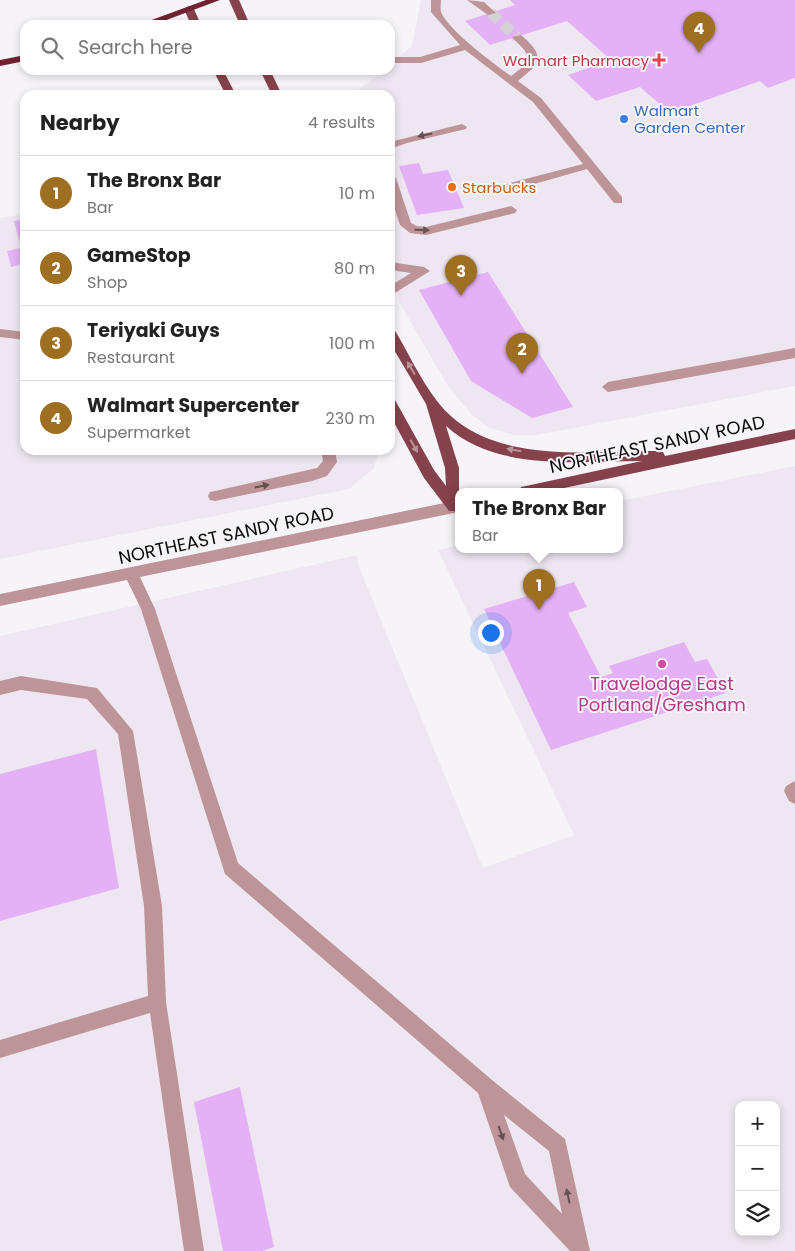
<!DOCTYPE html>
<meta charset="utf-8">
<style>
body{margin:0;font-family:Poppins,sans-serif;background:#f6f6f6;color:#222}
.controls{position:absolute;right:15px;bottom:15px;display:grid;overflow:hidden;border-radius:10px;box-shadow:0 2px 8px #0003}
.controls button{width:45px;height:45px;display:grid;place-items:center;padding:0;border:0;border-bottom:1px solid #e0e0e0;background:#fff;color:#222;font:25px sans-serif}
.you{position:absolute;left:490px;top:632px;width:18px;height:18px;margin:-12px;border:4px solid #fff;border-radius:50%;background:#1a73e8;box-shadow:0 0 0 8px #1a73e833}
.badge{display:grid;place-items:center;width:32px;height:32px;border-radius:50%;background:#9e6e21;color:#fff;font-size:16px;font-weight:700}
.pin{position:absolute;translate:-50% -41px;filter:drop-shadow(0 1px 2px #0008)}
.pin::after{content:'';position:absolute;top:26px;width:18px;height:15px;background:inherit;clip-path:polygon(0 0,100% 0,50% 100%)}
.popup{position:absolute;left:455px;top:488px;width:168px;height:65px;box-sizing:border-box;display:grid;place-content:center;border-radius:10px;background:#fff;filter:drop-shadow(0 1px 4px #0005);font-size:16px;white-space:nowrap;color:#767676}
.popup b{font-size:19px;color:#222}
.popup::after{content:'';position:absolute;left:50%;top:100%;margin-left:-10px;border:10px solid transparent;border-top-color:#fff}
.list{margin:0;padding:0;list-style:none}
h2{display:flex;justify-content:space-between;align-items:center;height:65px;margin:0;padding:0 20px;font-size:21px}
h2 small{font-size:16px;font-weight:400;color:#767676}
.list li{display:grid;grid-template-columns:32px 1fr auto;gap:15px;align-items:center;box-sizing:border-box;height:75px;padding:0 20px;border-top:1px solid #e0e0e0}
.list b{display:block;font-size:19px;white-space:nowrap}
.list p{margin:0;font-size:16px;white-space:nowrap;color:#767676}
.list em{font-size:16px;font-style:normal;color:#767676}
.icon{flex:none;width:28px;height:28px;fill:none;stroke:currentColor;stroke-width:2;stroke-linecap:round;stroke-linejoin:round}
.map{position:relative;flex:none;width:795px;height:1251px;overflow:hidden}
.search{position:absolute;background:#fff;box-shadow:0 2px 8px #0003;left:20px;top:20px;width:375px;height:55px;display:flex;align-items:center;gap:12px;box-sizing:border-box;padding:0 18px;border-radius:15px;color:#767676;font-size:19px}
.panel{position:absolute;background:#fff;box-shadow:0 2px 8px #0003;left:20px;top:90px;width:375px;height:365px;border-radius:15px}
.map>svg:first-child{display:block}
</style>
<div class="map">
<svg width="795" height="1251" viewBox="0 0 795 1251">
<rect width="100%" height="100%" fill="#f7f4f9"/>
<g fill="#eee7f1" fill-rule="evenodd">
<path d="M421 0H795V386L537 435H514L490 428 472 415 448 386 400 304 390 263V95H353L383 70H390V64L412 46Z"/>
<path d="M25 214V450H379L374 468 349 489 0 559V218Z"/>
<path d="M795 466V1251H0V636L357 555 359 567 483 868 574 835 438 550 459 545V549H619V501ZM739 1105H776V1232H739Z"/>
</g>
<g fill="#e4b1f7">
<path d="M510 0H795V78L768 88 760 81 670 113 640 87 596 101 568 75 611 60 567 21 490 45 465 21 515 5Z"/>
<path d="M419 163 423 174 448 170 464 208 417 215 399 166Z"/>
<path d="M25 219V263L11 267 7 251 21 248 14 221Z"/>
<path d="M488 272 573 407 532 418 471 381 419 290Z"/>
<path d="M574 582 587 607 568 613 601 677 613 673 609 666 684 642 695 662 707 659 726 693 551 750 484 609Z"/>
<path d="M96 749 119 888 0 921V774Z"/>
<path d="M240 1087 274 1247 262 1251H223L194 1102Z"/>
</g>
<g fill="none" stroke-linecap="round" stroke-linejoin="round">
<path stroke="#d4d1d6" stroke-width="11" stroke-dasharray="11 5.5" stroke-linecap="butt" d="M491 13 517 37"/>
<g fill="#bd9498" fill-rule="evenodd">
<path d="M431 0H441C441 3 440 9 441 12 448 30 494 64 511 76L528 63C529 50 519 46 512 37L521 35C530 43 540 51 538 64L518 81 541 98 622 197V203H614L587 169 499 194 495 193V187L583 164 533 102 465 50 421 63H390V57H420L460 45 431 12Z"/>
<path d="M467 0 484 2 496 13 488 15Z"/>
<path d="M462 124 467 127 466 129 407 143 390 149V142Z"/>
<path d="M390 174 396 178 411 223 417 226 426 227 511 206 517 210 515 213 426 235 410 233 400 225 390 195Z"/>
<path d="M390 262 424 267 430 271 390 296V286L411 273 390 270Z"/>
<path d="M0 329 25 332V340L0 337Z"/>
<path d="M795 348V358L608 392 602 387 608 382Z"/>
<path d="M321 450H335L337 462 327 476 312 481 215 501 210 500 208 496 210 492 215 491 317 468 323 461Z"/>
<path d="M454 501 459 503V511L454 513 140 577 155 609 238 863 492 1080 565 1139 590 1251H570L510 1187 478 1093 225 874 141 609 127 580 0 606V594ZM504 1115 549 1151 562 1214 525 1174Z"/>
<path d="M21 676 97 688 133 731 162 906 166 1002 204 1251H184L150 1013 0 1058V1040L148 996 144 906 118 734 87 699 21 690 0 695V681Z"/>
<path d="M795 781V804L789 801 784 791 786 786Z"/>
</g>
<g fill="#86424c" fill-rule="evenodd">
<path d="M229 0H239L250 25H240Z"/>
<path d="M189 6 194 9 201 25H191L184 9Z"/>
<path d="M213 70H223L236 95H226Z"/>
<path d="M260 70H270L282 95H272Z"/>
<path d="M390 328 394 329C408 352 420 379 437 401 487 466 586 451 658 451L663 452 665 456 795 429V439L550 491H519L521 487 526 486 642 461C579 461 496 472 446 426L459 468V511H449L424 478 390 415V398L395 400 434 470 446 486 445 468 426 404 390 343Z"/>
</g>
<g fill="#702232" fill-rule="evenodd">
<path d="M206 0H220L153 25H138Z"/>
<path d="M25 55V61L0 66V60Z"/>
</g>
</g>
<defs><path id="oneway-solid" d="M-6-.8H1V-3.2L6.5 0L1 3.2V.8H-6Z" transform="scale(1.25)"/></defs>
<g fill="#655052">
<use href="#oneway-solid" transform="translate(425 135) rotate(168)"/>
<use href="#oneway-solid" transform="translate(422 230) rotate(2)"/>
<use href="#oneway-solid" transform="translate(262 486) rotate(-11)"/>
<use href="#oneway-solid" transform="translate(501 1133) rotate(71)"/>
<use href="#oneway-solid" transform="translate(568 1196) rotate(-102)"/>
</g>
<g fill="#b9929a">
<use href="#oneway-solid" transform="translate(411 368) rotate(-120)"/>
<use href="#oneway-solid" transform="translate(414 446) rotate(61)"/>
<use href="#oneway-solid" transform="translate(514 450) rotate(-170)"/>
</g>
<path fill="#e0444e" stroke="#f7f4f9" stroke-width="2" d="M656.5 52.5h5v5h5v5h-5v5h-5v-5h-5v-5h5z"/>
<circle fill="#3f7fe0" stroke="#f7f4f9" stroke-width="2" cx="624" cy="119" r="5"/>
<circle fill="#e8710a" stroke="#f7f4f9" stroke-width="2" cx="452" cy="187" r="5"/>
<circle fill="#d1479c" stroke="#f7f4f9" stroke-width="2" cx="662" cy="664" r="5"/>
<g text-anchor="middle" dominant-baseline="central" stroke-width="4" stroke-linejoin="round" paint-order="stroke">
<g font-size="15" fill="#be3a42" stroke="#f7f4f9" text-anchor="end">
<text x="649" y="60">Walmart Pharmacy</text>
</g>
<g font-size="15" fill="#366cbe" stroke="#f7f4f9" text-anchor="start">
<text x="634" y="110">Walmart<tspan x="634" dy="17">Garden Center</tspan></text>
</g>
<g font-size="15" fill="#c56008" stroke="#f7f4f9" text-anchor="start">
<text x="462" y="187">Starbucks</text>
</g>
<g font-size="18" fill="#0d0c0d" stroke="#f7f4f9">
<text transform="translate(657 444) rotate(-12)">NORTHEAST SANDY ROAD</text>
<text transform="translate(226 535) rotate(-12)">NORTHEAST SANDY ROAD</text>
</g>
<g font-size="18" fill="#b23c85" stroke="#f7f4f9">
<text x="662" y="683">Travelodge East<tspan x="662" dy="21">Portland/Gresham</tspan></text>
</g>
</g>
</svg>
<div class="controls">
<button>+</button>
<button>−</button>
<button><svg class="icon" aria-label="layers" viewBox="0 0 24 24"><path d="M12 4l9 5-9 5-9-5zM3 14l9 5 9-5"/></svg></button>
</div>
<div class="you"></div>
<div class="pin badge" style="left:539px;top:610px">1</div>
<div class="popup"><b>The Bronx Bar</b>Bar</div>
<div class="pin badge" style="left:522px;top:374px">2</div>
<div class="pin badge" style="left:461px;top:296px">3</div>
<div class="pin badge" style="left:699px;top:53px">4</div>
<div class="search"><svg class="icon" aria-label="search" viewBox="0 0 24 24"><circle cx="10" cy="10" r="6"/><path d="M15 15l6 6"/></svg>Search here</div>
<section class="panel">
<h2>Nearby<small>4 results</small></h2>
<ul class="list">
<li><span class="badge">1</span><div><b>The Bronx Bar</b><p>Bar</p></div><em>10 m</em></li>
<li><span class="badge">2</span><div><b>GameStop</b><p>Shop</p></div><em>80 m</em></li>
<li><span class="badge">3</span><div><b>Teriyaki Guys</b><p>Restaurant</p></div><em>100 m</em></li>
<li><span class="badge">4</span><div><b>Walmart Supercenter</b><p>Supermarket</p></div><em>230 m</em></li>
</ul>
</section>
</div>
